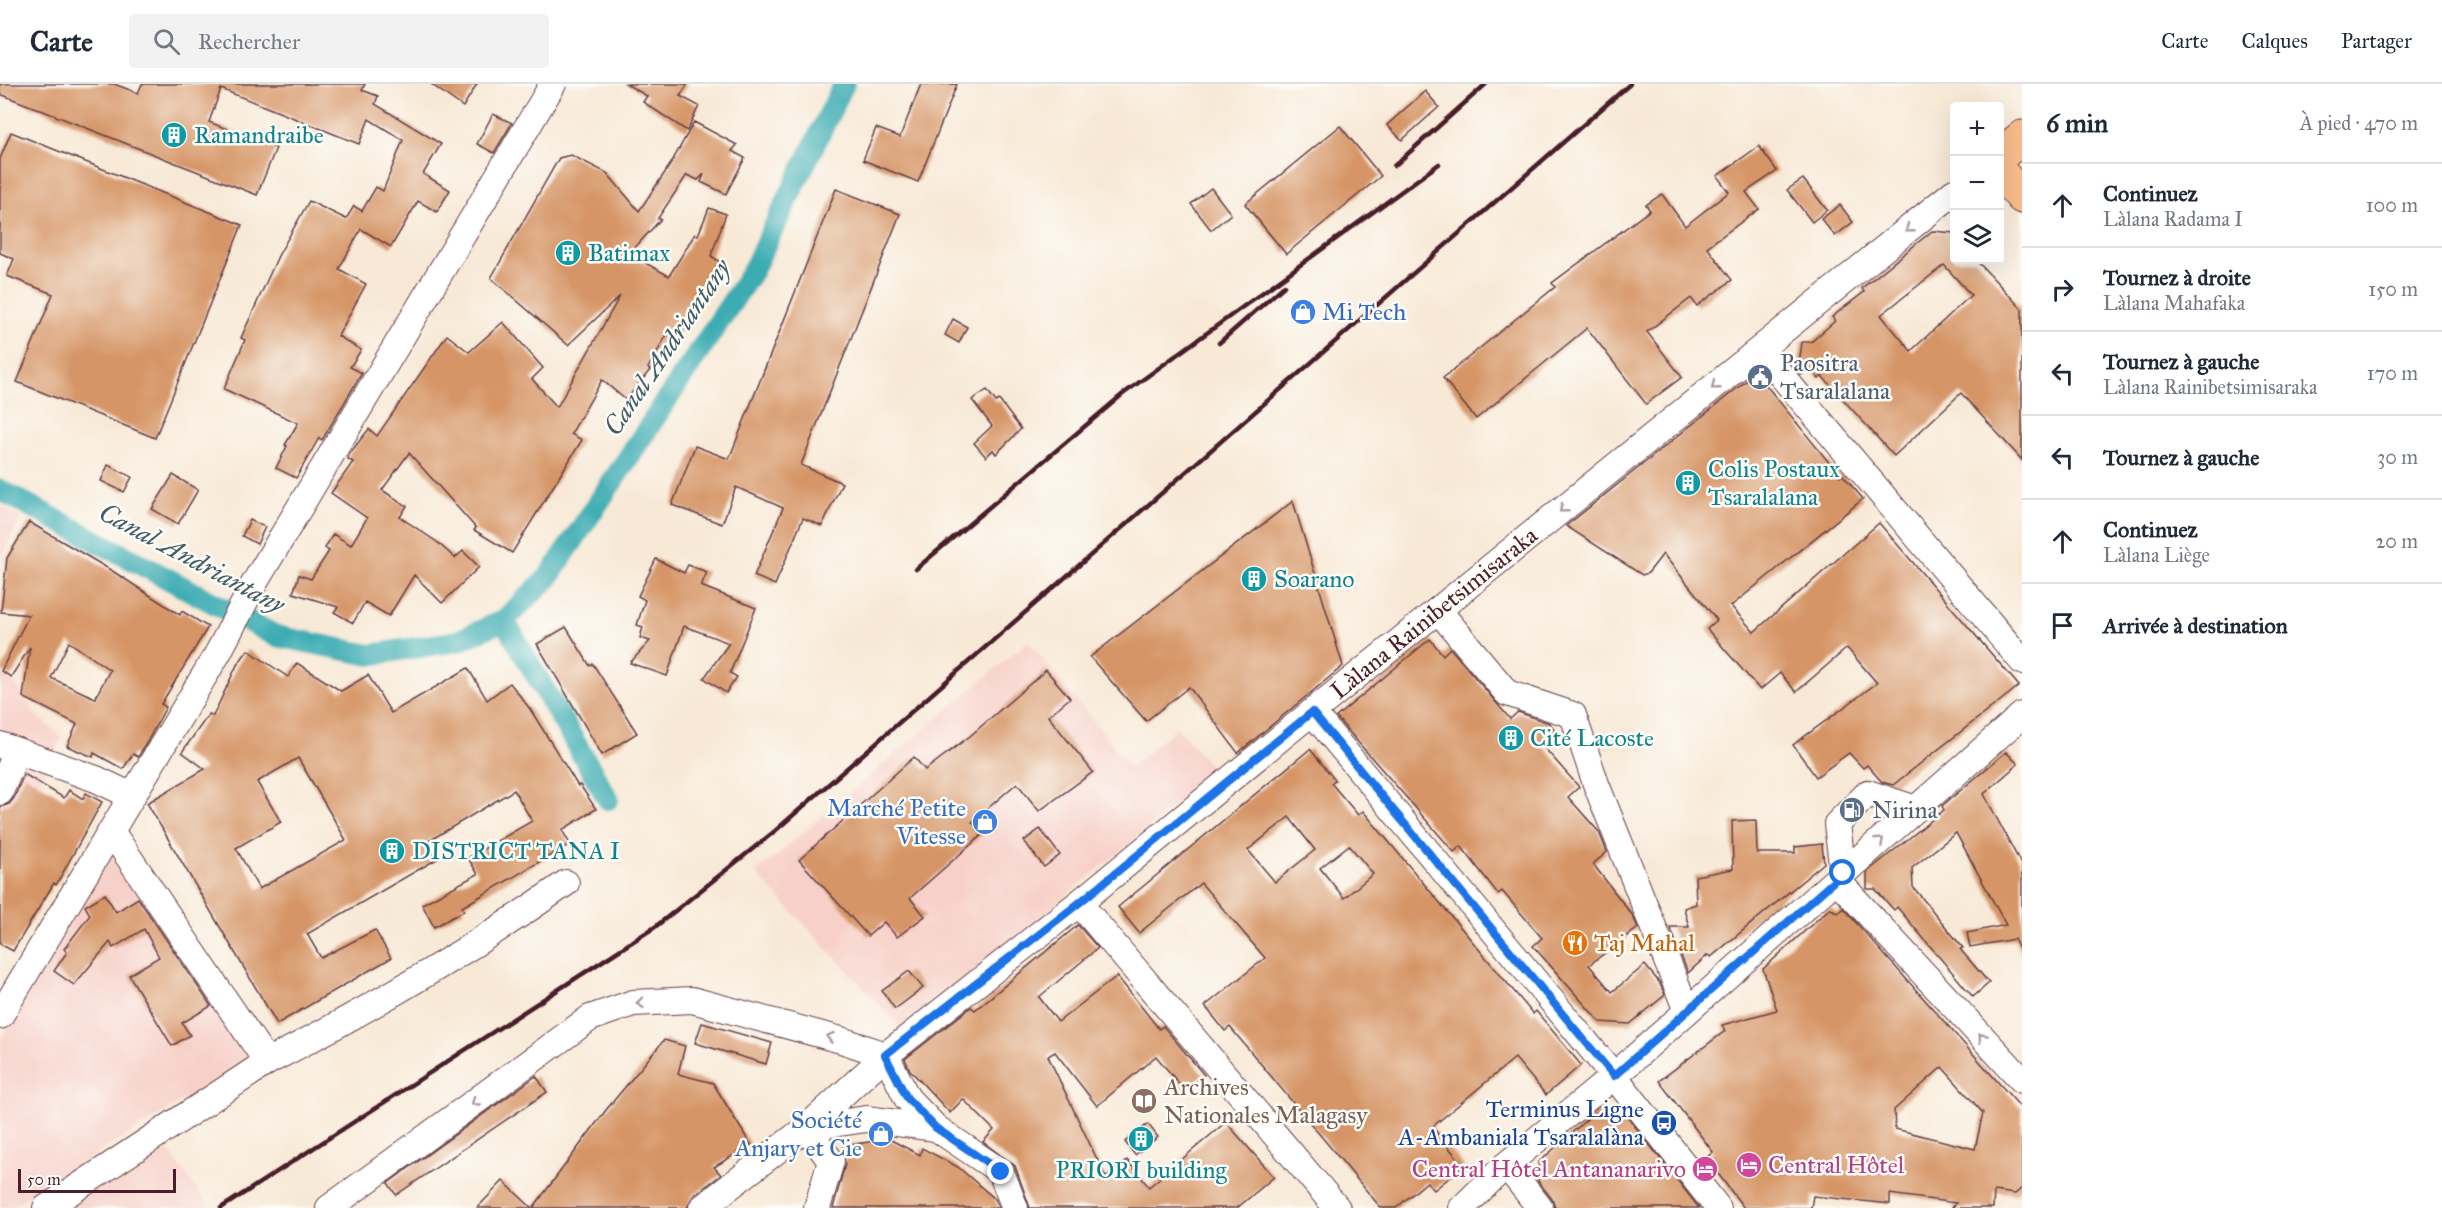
<!DOCTYPE html>
<html lang="fr">
<meta charset="utf-8">
<style>
body{margin:0;font-family:"IM FELL Great Primer",serif;background:#f2f2f3;color:#1f2937}
.controls{position:absolute;right:18px;top:18px;display:grid;overflow:hidden;border-radius:6px;box-shadow:0 6px 24px #0002}
.controls button{width:54px;height:54px;display:grid;place-items:center;padding:0;border:0;border-bottom:2px solid #e0e1e3;background:#fff;color:#1f2937;font:30px sans-serif}
.scale{position:absolute;left:18px;bottom:15px;width:158px;box-sizing:border-box;padding-left:6px;border:3px solid #4a1f2b;border-top:0;font-size:16px;line-height:21px;white-space:nowrap;color:#4a1f2b;-webkit-text-stroke:4px #fdfcf7;paint-order:stroke}
.stop{position:absolute;width:18px;height:18px;margin:-14px;border:4px solid #1a73e8;border-radius:50%;background:#fff}
.stop.end{background:#1a73e8;border-color:#fff;box-shadow:0 2px 6px #0008}
.list{margin:0;padding:0;list-style:none}
h2{display:flex;justify-content:space-between;align-items:center;height:78px;margin:0;padding:0 24px;font-size:26px}
h2 small{font-size:20px;font-weight:400;color:#747a83}
.list li{display:grid;grid-template-columns:39px 1fr auto;gap:18px;align-items:center;box-sizing:border-box;height:84px;padding:0 24px;border-top:2px solid #e0e1e3}
.list b{display:block;font-size:22px;white-space:nowrap}
.list p{margin:0;font-size:20px;white-space:nowrap;color:#747a83}
.list em{font-size:20px;font-style:normal;color:#747a83}
.icon{flex:none;width:33px;height:33px;fill:none;stroke:currentColor;stroke-width:2;stroke-linecap:round;stroke-linejoin:round}
.map{position:relative;flex:none;width:2022px;height:1124px;overflow:hidden}
header{display:flex;align-items:center;gap:36px;box-sizing:border-box;height:84px;padding:0 30px;background:#fff;border-bottom:2px solid #e0e1e3}
header strong{font-size:28px}
nav{display:flex;gap:33px;margin-inline-start:auto;font-size:21px}
.search{width:420px;height:54px;background:#f2f2f3;display:flex;align-items:center;gap:15px;box-sizing:border-box;padding:0 21px;border-radius:6px;color:#747a83;font-size:22px}
main{display:flex}
aside{flex:1;background:#fff}
.map>svg:first-child{display:block}
</style>
<header>
<strong>Carte</strong>
<div class="search"><svg class="icon" aria-label="search" viewBox="0 0 24 24"><circle cx="10" cy="10" r="6"/><path d="M15 15l6 6"/></svg>Rechercher</div>
<nav><a>Carte</a><a>Calques</a><a>Partager</a></nav>
</header>
<main>
<div class="map">
<svg width="2022" height="1124" viewBox="0 0 2022 1124">
<rect width="100%" height="100%" fill="#fdfcf7"/>
<filter id="ink" filterUnits="userSpaceOnUse"><feTurbulence type="fractalNoise" baseFrequency=".0167" numOctaves="2"/><feDisplacementMap in="SourceGraphic" scale="12" xChannelSelector="R" yChannelSelector="G"/><feConvolveMatrix kernelMatrix="1 2 1 2 8 2 1 2 1" color-interpolation-filters="sRGB"/></filter>
<filter id="wash" filterUnits="userSpaceOnUse"><feTurbulence type="fractalNoise" baseFrequency=".008" numOctaves="4" result="noise"/><feDisplacementMap in="SourceGraphic" scale="24" xChannelSelector="R" yChannelSelector="G"/><feGaussianBlur stdDeviation="1.35" result="paint"/><feColorMatrix in="noise" values="0 0 0 0 0 0 0 0 0 0 0 0 0 0 0 0 0 1.4 0 .05"/><feComposite in="paint" operator="in"/></filter>
<g filter="url(#wash)">
<rect width="100%" height="100%" fill="#f8e9d7"/>
<g fill="#f7d1c9">
<path d="M0 422 20 434 0 479V550Z"/>
<path d="M1028 557 1131 683 1177 643 1215 688 904 947 756 789Z"/>
<path d="M0 586 20 606 34 629 62 653 34 708 0 751Z"/>
<path d="M112 769 255 971 10 1124H0V957Z"/>
<path d="M162 1057 210 1124H55Z"/>
</g>
<g fill="none" stroke-linecap="round" stroke-linejoin="round">
<g stroke="#3aacb2" stroke-width="22">
<path d="M0 406 276 552 370 571 458 557 504 536 548 494 752 188 844 0"/>
<path d="M504 536 608 715"/>
</g>
</g>
<g id="blocks">
<g fill="#d69566" fill-rule="evenodd">
<path d="M0 0H114L138 9 142 0H365L362 6 378 12 375 20 441 60 423 90 450 106 437 128 418 117 391 163 361 145 339 185 366 200 338 252 361 266 350 283 362 289 322 356 319 354 296 394 276 384 287 362 285 361 298 339 224 305 245 256 241 254 278 172 309 117 346 135 354 122 362 127 376 103 383 107 403 56 369 35 359 60 221 5 209 38 276 64 257 111 0 10Z"/>
<path d="M431 0H477L463 23Z"/>
<path d="M626 0H688L680 12 699 22 687 47 643 18 647 12Z"/>
<path d="M921 0H957L918 98 863 76 876 44 900 53Z"/>
<path d="M1425 7 1439 23 1402 56 1387 41Z"/>
<path d="M493 30 512 39 494 69 477 60Z"/>
<path d="M694 38 737 61 732 67 745 74 726 110 701 98 704 90 698 96 687 91 658 134 661 135 629 170 669 192 695 150 698 151 709 124 726 130 711 172 722 179 686 240 676 253 668 249 648 284 650 286 626 316 602 296 571 350 582 356 512 469 474 446 476 444 409 369 382 406 407 422 400 433 437 458 455 474 463 467 479 483 442 519 414 491 389 532 365 518 353 539 334 528 338 523 293 509 299 491 311 495 329 467 325 464 333 450 351 461 367 434 331 409 353 378 348 375 349 370 369 345 377 352 447 251 469 268 503 238 543 284 532 295 557 323 620 212 568 261 491 194 559 74 571 71 607 89 639 127 670 81Z"/>
<path d="M1340 42 1381 92 1286 170 1245 120Z"/>
<path d="M11 48 242 141 155 354 17 298 53 210 7 192 14 175 0 169V75Z"/>
<path d="M1759 62 1777 87 1746 108 1759 125 1707 163 1732 196 1697 222 1691 214 1647 248 1682 293 1646 320 1587 244 1476 335 1443 294 1555 203 1552 199 1650 126 1646 121 1662 110 1685 142 1729 108 1717 92Z"/>
<path d="M1803 95 1827 126 1812 138 1787 106Z"/>
<path d="M1211 104 1231 130 1211 146 1191 120Z"/>
<path d="M836 105 900 130 801 381 842 399 822 442 803 434 775 501 754 492 783 424 736 403 722 440 672 421 695 362 729 375Z"/>
<path d="M1840 121 1853 138 1835 152 1821 135Z"/>
<path d="M1932 147 1954 149V176H1976L2022 225V376L1961 309 1894 372 1822 292 1819 295 1810 285 1801 291 1798 287 1802 258H1811L1835 237 1832 233 1864 208 1862 204ZM1944 181 1971 211 1911 267 1881 231Z"/>
<path d="M953 235 967 243 959 259 945 251Z"/>
<path d="M1756 289 1840 392 1842 390 1863 415 1731 522 1754 548 1879 439 2019 602 1893 701 1882 698 1867 681 1863 684 1849 669 1816 693 1793 661 1877 599 1847 564 1796 608 1780 589 1760 606 1707 545 1717 536 1663 470 1648 489 1642 491 1566 442Z"/>
<path d="M987 306 996 318 999 316 1021 345 996 370 993 366 986 373 974 359 992 342 972 316Z"/>
<path d="M108 381 132 393 124 408 101 397Z"/>
<path d="M173 391 198 406 178 440 152 425Z"/>
<path d="M1293 417 1343 582 1238 669 1189 603 1146 637 1090 573Z"/>
<path d="M250 436 265 443 257 460 242 452Z"/>
<path d="M29 438 114 488 180 531 182 527 208 543 161 620 166 623 147 658 138 673 133 670 123 685 94 669 93 673 67 662 77 640 23 613 30 563 11 593 1 587 29 531 1 528 7 474ZM69 558 110 586 95 614 51 594Z"/>
<path d="M656 475 684 489 688 481 707 488 701 502 756 524 730 589 737 593 726 609 704 594 729 559 684 542 667 592 630 579 650 557 640 554 643 543 637 541 645 516 638 512Z"/>
<path d="M566 543 590 582 593 580 637 649 602 671 537 560Z"/>
<path d="M1430 555 1443 571 1450 564 1510 635 1518 628 1549 639 1556 647 1541 660 1579 703 1568 713 1599 748 1607 768 1593 780 1633 832 1638 844 1589 881 1612 908 1645 881 1659 898 1665 911 1630 940 1600 938 1533 862 1542 854 1502 807 1498 810 1461 762 1454 768 1336 633Z"/>
<path d="M248 566 288 593 297 579 341 607 368 591 391 629 468 584 487 616 510 599 530 625 578 702 580 701 596 725 562 746 570 760 462 823 464 827 434 843 422 820 478 790 468 774 532 737 514 706 427 758 437 775 307 850 321 874 375 846 391 874 277 940 147 719 205 685 182 668 209 630 213 632 237 581ZM298 674 346 756 259 805 236 764 281 738 257 698Z"/>
<path d="M1046 586 1070 614 1048 632 1093 688 1039 727 1017 699 972 738 983 750 910 814 925 832 897 853 884 838 868 852 799 776 914 673 925 686 970 652Z"/>
<path d="M1310 665 1335 696 1331 699 1358 731 1363 727 1533 930 1536 927 1581 981 1546 1011 1515 974 1432 1043 1464 1082 1434 1106 1427 1098 1396 1124H1381L1230 943 1225 947 1205 922 1265 874 1201 799 1139 849 1118 823ZM1289 733 1315 766 1275 798 1248 766ZM1349 761 1373 790 1344 814 1320 784Z"/>
<path d="M2006 668 2018 680 1984 710 2022 782V871L2014 855 1970 863 1967 849 2006 841 1956 749 1912 784 1913 803 1963 864 1960 865 1989 899 1973 913 1897 823 1894 826 1875 805H1867V788L1944 726 1942 722Z"/>
<path d="M24 690 64 714 69 706 83 715 86 709 102 718 56 801 54 799 13 867 0 860V723L9 720 14 714Z"/>
<path d="M1756 736 1757 769H1795V763L1822 760 1824 779 1711 873 1708 871 1688 889 1670 843H1689L1684 824 1696 820 1695 792 1733 785 1732 737Z"/>
<path d="M1040 745 1060 771 1044 783 1024 757Z"/>
<path d="M105 810 116 828 138 814 211 922 182 939 190 951 172 962 129 891 159 873 144 845 113 864 110 858 74 901 54 887 67 868 64 865 90 831 85 822Z"/>
<path d="M1830 824 1838 829 1843 824 2022 1025V1104L2015 1110 1994 1107 1993 1124H1952L1956 1119 1890 1110V1120L1813 1112 1811 1124H1744L1706 1074 1713 1068 1659 997 1725 947 1722 941 1777 926 1763 885ZM1942 983 1983 1029 1975 1065 1895 1045 1894 1026Z"/>
<path d="M1078 841 1098 864 1039 913 1058 938 1117 892 1159 945 1163 942 1204 991 1185 1007 1156 972 1097 1022 1055 968 1048 972 1106 1094 1127 1076 1149 1103 1226 1038 1274 1093 1237 1124H1030L1015 1082 983 1058 994 1046 963 1015 950 1029 910 986 905 975 971 923 975 926Z"/>
<path d="M909 887 923 904 895 925 882 907Z"/>
<path d="M702 939 772 959 766 980 695 959Z"/>
<path d="M664 956 685 962 678 990 713 999 751 1061 714 1083 721 1091 693 1112 687 1124H533L606 1026Z"/>
<path d="M536 992 547 1008 396 1111 388 1099Z"/>
<path d="M1594 1029 1626 1031 1699 1124H1555L1552 1115 1538 1097 1539 1078Z"/>
<path d="M1148 1040 1158 1053 1135 1071 1125 1058Z"/>
<path d="M889 1055 920 1071 922 1064 958 1083 995 1115 999 1124H833L845 1081 843 1062Z"/>
<path d="M503 1097 532 1124H477Z"/>
</g>
</g>
</g>
<g filter="url(#ink)">
<use href="#blocks" fill-opacity="0" stroke="#643d45" stroke-width="1.5"/>
<g fill="none" stroke-linecap="round" stroke-linejoin="round">
<g stroke="#643d45" stroke-width="28">
<g id="minor">
<path d="M1760 266 2022 577"/>
<path d="M1438 526 1507 609 1573 631 1596 700 1687 927"/>
<path d="M1312 628 1614 992 1718 1124"/>
<path d="M0 661 96 695 132 712"/>
<path d="M0 708 17 667"/>
<path d="M1843 789 1837 740 1868 709 1916 725"/>
<path d="M1837 796 2022 996"/>
<path d="M1079 819 1337 1124"/>
<path d="M0 932 218 569 255 498 553 0"/>
<path d="M267 978C370 925 471 866 566 799"/>
<path d="M806 1044 866 1035 936 1044"/>
<path d="M806 1044 831 1077 817 1124"/>
<path d="M1506 1081 1540 1124"/>
<path d="M46 1124 267 978 111 747"/>
<path d="M329 1124 590 934 633 919 692 916 841 956 886 971 907 1014 936 1044 1001 1088 1015 1124"/>
<path d="M702 1124 806 1044 886 971 1079 819 1312 628 1954 108"/>
<path d="M1462 1124 1506 1081 1614 992 2022 631"/>
</g>
</g>
<g stroke="#643d45" stroke-width="35">
<g id="major">
<path d="M2000 72 2022 53"/>
<path d="M2000 88 2022 113"/>
</g>
</g>
<use href="#minor" stroke="#fff" stroke-width="26"/>
<use href="#major" stroke="#fabc8b" stroke-width="33"/>
<g stroke="#4a1f2b" stroke-width="4.5">
<path d="M1394 82 1486 0"/>
<path d="M1219 259 1284 202"/>
<path d="M916 485 1123 310 1439 80"/>
<path d="M221 1124 655 843 775 747 1630 0"/>
</g>
</g>
<defs><path id="oneway-chevron" d="M-2-3.5L2.5 0L-2 3.5" fill="none" stroke-width="1.6" stroke-linecap="round" stroke-linejoin="round" transform="scale(1.5)"/></defs>
<g stroke="#ae9aa0">
<use href="#oneway-chevron" transform="translate(1909 145) rotate(141)"/>
<use href="#oneway-chevron" transform="translate(1715 302) rotate(141)"/>
<use href="#oneway-chevron" transform="translate(1563 425) rotate(141)"/>
<use href="#oneway-chevron" transform="translate(1880 757) rotate(-42)"/>
<use href="#oneway-chevron" transform="translate(640 919) rotate(174)"/>
<use href="#oneway-chevron" transform="translate(830 953) rotate(-165)"/>
<use href="#oneway-chevron" transform="translate(1982 953) rotate(-133)"/>
<use href="#oneway-chevron" transform="translate(475 1018) rotate(144)"/>
</g>
</g>
<g fill="none" stroke-linecap="round" stroke-linejoin="round" filter="url(#ink)">
<path stroke="#1a73e8" stroke-width="8" d="M1001 1088 936 1044 907 1014 885 971 1079 819 1312 628 1614 992 1843 789"/>
</g>
<defs>
<g id="building-disc" transform="scale(1.35)"><circle r="9.5" fill="#0f9aa8" stroke="#fdfcf7"/><path d="M-4-6H4V6H1V3H-1V6H-4ZM-2.5-4.3h1.7v1.8h-1.7ZM.8-4.3h1.7v1.8H.8ZM-2.5-1h1.7V.8h-1.7ZM.8-1h1.7V.8H.8Z" fill="#fff"/></g>
<g id="shop-disc" transform="scale(1.35)"><circle r="9.5" fill="#3f7fe0" stroke="#fdfcf7"/><path d="M-5-2.5h2.3a2.7 3.5 0 0 1 5.4 0H5L5.5 6h-11ZM-1.5-2.5h3a1.5 2.3 0 0 0-3 0Z" fill="#fff"/></g>
<g id="civic-disc" transform="scale(1.35)"><circle r="9.5" fill="#5c6f8a" stroke="#fdfcf7"/><path d="M-.6-6.5H3V-4.5H.6V-3L4-1V1h2V6H-6V1h2V-1L-.6-3ZM-1.2 2.5V6h2.4V2.5Z" fill="#fff"/></g>
<g id="fuel-disc" transform="scale(1.35)"><circle r="9.5" fill="#5c6f8a" stroke="#fdfcf7"/><path d="M-5.5-6h7V0h2V4h1.3V-2.5L3-4.5l.8-.8L6-3V5H2.5V1h-1V6h-7ZM-4.2-4.7v3.2H.2V-4.7Z" fill="#fff"/></g>
<g id="restaurant-disc" transform="scale(1.35)"><circle r="9.5" fill="#e8710a" stroke="#fdfcf7"/><path d="M-5-6h1v4h1v-4h1v4h1v-4h1v5L-1.5 .5V6h-2V.5L-5-1ZM5-6V6H3V1.5H1.5Q1.5-4 5-6Z" fill="#fff"/></g>
<g id="library-disc" transform="scale(1.35)"><circle r="9.5" fill="#8d6e63" stroke="#fdfcf7"/><path d="M-6-4Q-3-5.5-.7-3.5V5Q-3 3-6 4ZM6-4Q3-5.5 .7-3.5V5Q3 3 6 4Z" fill="#fff"/></g>
<g id="bus-disc" transform="scale(1.35)"><circle r="9.5" fill="#1a4fb4" stroke="#fdfcf7"/><path d="M-5-6H5V4H4V6H2V4H-2V6H-4V4H-5ZM-3.5-4V0h7V-4ZM-3.5 1.2v1.5H-2V1.2ZM2 1.2v1.5H3.5V1.2Z" fill="#fff"/></g>
<g id="hotel-disc" transform="scale(1.35)"><circle r="9.5" fill="#d1479c" stroke="#fdfcf7"/><path d="M-6-4.5h1.5V1H6V5H4.5V3h-9V5H-6ZM-4 0a1.8 1.8 0 1 1 3.6 0ZM.5 0V-2.5h3Q6-2.5 6 0Z" fill="#fff"/></g>
</defs>
<g fill-rule="evenodd">
<use href="#building-disc" x="174" y="51"/>
<use href="#building-disc" x="568" y="169"/>
<use href="#shop-disc" x="1303" y="228"/>
<use href="#civic-disc" x="1760" y="293"/>
<use href="#building-disc" x="1688" y="399"/>
<use href="#building-disc" x="1254" y="495"/>
<use href="#building-disc" x="1511" y="654"/>
<use href="#fuel-disc" x="1852" y="726"/>
<use href="#shop-disc" x="985" y="738"/>
<use href="#building-disc" x="392" y="767"/>
<use href="#restaurant-disc" x="1575" y="859"/>
<use href="#library-disc" x="1144" y="1017"/>
<use href="#bus-disc" x="1664" y="1039"/>
<use href="#shop-disc" x="881" y="1050"/>
<use href="#building-disc" x="1141" y="1055"/>
<use href="#hotel-disc" x="1749" y="1081"/>
<use href="#hotel-disc" x="1705" y="1085"/>
</g>
<g text-anchor="middle" dominant-baseline="central" stroke-width="5" stroke-linejoin="round" paint-order="stroke">
<g font-size="24" fill="#0d838f" stroke="#fdfcf7" text-anchor="start">
<text x="194" y="51">Ramandraibe</text>
<text x="588" y="169">Batimax</text>
<text x="1708" y="385">Colis Postaux<tspan x="1708" dy="28">Tsaralalana</tspan></text>
<text x="1274" y="495">Soarano</text>
<text x="1530" y="654">Cité Lacoste</text>
<text x="412" y="767">DISTRICT TANA I</text>
<text x="1141" y="1086" text-anchor="middle">PRIORI building</text>
</g>
<g font-size="24" fill="#366cbe" stroke="#fdfcf7" text-anchor="end">
<text x="1322" y="228" text-anchor="start">Mi Tech</text>
<text x="966" y="724">Marché Petite<tspan x="966" dy="28">Vitesse</tspan></text>
<text x="862" y="1036">Société<tspan x="862" dy="28">Anjary et Cie</tspan></text>
</g>
<g font-size="24" fill="#4e5e75" stroke="#fdfcf7" text-anchor="start">
<text x="1780" y="279">Paositra<tspan x="1780" dy="28">Tsaralalana</tspan></text>
<text x="1872" y="726">Nirina</text>
</g>
<g font-size="24" fill="#4a1f2b" stroke="#fdfcf7">
<text transform="translate(1434 529) rotate(-39)">Làlana Rainibetsimisaraka</text>
</g>
<g font-size="24" fill="#c56008" stroke="#fdfcf7" text-anchor="start">
<text x="1594" y="859">Taj Mahal</text>
</g>
<g font-size="24" fill="#785e54" stroke="#fdfcf7" text-anchor="start">
<text x="1164" y="1003">Archives<tspan x="1164" dy="28">Nationales Malagasy</tspan></text>
</g>
<g font-size="24" fill="#164399" stroke="#fdfcf7" text-anchor="end">
<text x="1644" y="1025">Terminus Ligne<tspan x="1644" dy="28">A-Ambaniala Tsaralalàna</tspan></text>
</g>
<g font-size="24" fill="#b23c85" stroke="#fdfcf7" text-anchor="start">
<text x="1768" y="1081">Central Hôtel</text>
<text x="1686" y="1085" text-anchor="end">Central Hôtel Antananarivo</text>
</g>
<g font-size="26" font-style="italic" fill="#435e68" stroke="#fdfcf7">
<text transform="translate(667 263) rotate(-56)">Canal Andriantany</text>
<text transform="translate(192 474) rotate(28)">Canal Andriantany</text>
</g>
</g>
</svg>
<div class="controls">
<button>+</button>
<button>−</button>
<button><svg class="icon" aria-label="layers" viewBox="0 0 24 24"><path d="M12 4l9 5-9 5-9-5zM3 14l9 5 9-5"/></svg></button>
</div>
<div class="scale">50 m</div>
<div class="stop" style="left:1843px;top:789px"></div>
<div class="stop end" style="left:1001px;top:1088px"></div>
</div>
<aside>
<h2>6 min<small>À pied · 470 m</small></h2>
<ul class="list">
<li><svg class="icon" aria-label="ahead" viewBox="0 0 24 24"><path d="M12 20V5M6 11l6-6 6 6"/></svg><div><b>Continuez</b><p>Làlana Radama I</p></div><em>100 m</em></li>
<li><svg class="icon" aria-label="right" viewBox="0 0 24 24"><path d="M7 20v-9h11M14 6l5 5-5 5"/></svg><div><b>Tournez à droite</b><p>Làlana Mahafaka</p></div><em>150 m</em></li>
<li><svg class="icon" aria-label="left" viewBox="0 0 24 24"><path d="M17 20v-9H6M10 6l-5 5 5 5"/></svg><div><b>Tournez à gauche</b><p>Làlana Rainibetsimisaraka</p></div><em>170 m</em></li>
<li><svg class="icon" aria-label="left" viewBox="0 0 24 24"><path d="M17 20v-9H6M10 6l-5 5 5 5"/></svg><div><b>Tournez à gauche</b></div><em>30 m</em></li>
<li><svg class="icon" aria-label="ahead" viewBox="0 0 24 24"><path d="M12 20V5M6 11l6-6 6 6"/></svg><div><b>Continuez</b><p>Làlana Liège</p></div><em>20 m</em></li>
<li><svg class="icon" aria-label="arrive" viewBox="0 0 24 24"><path d="M6 21V4h12l-3 4 3 4H6"/></svg><div><b>Arrivée à destination</b></div></li>
</ul>
</aside>
</main>
